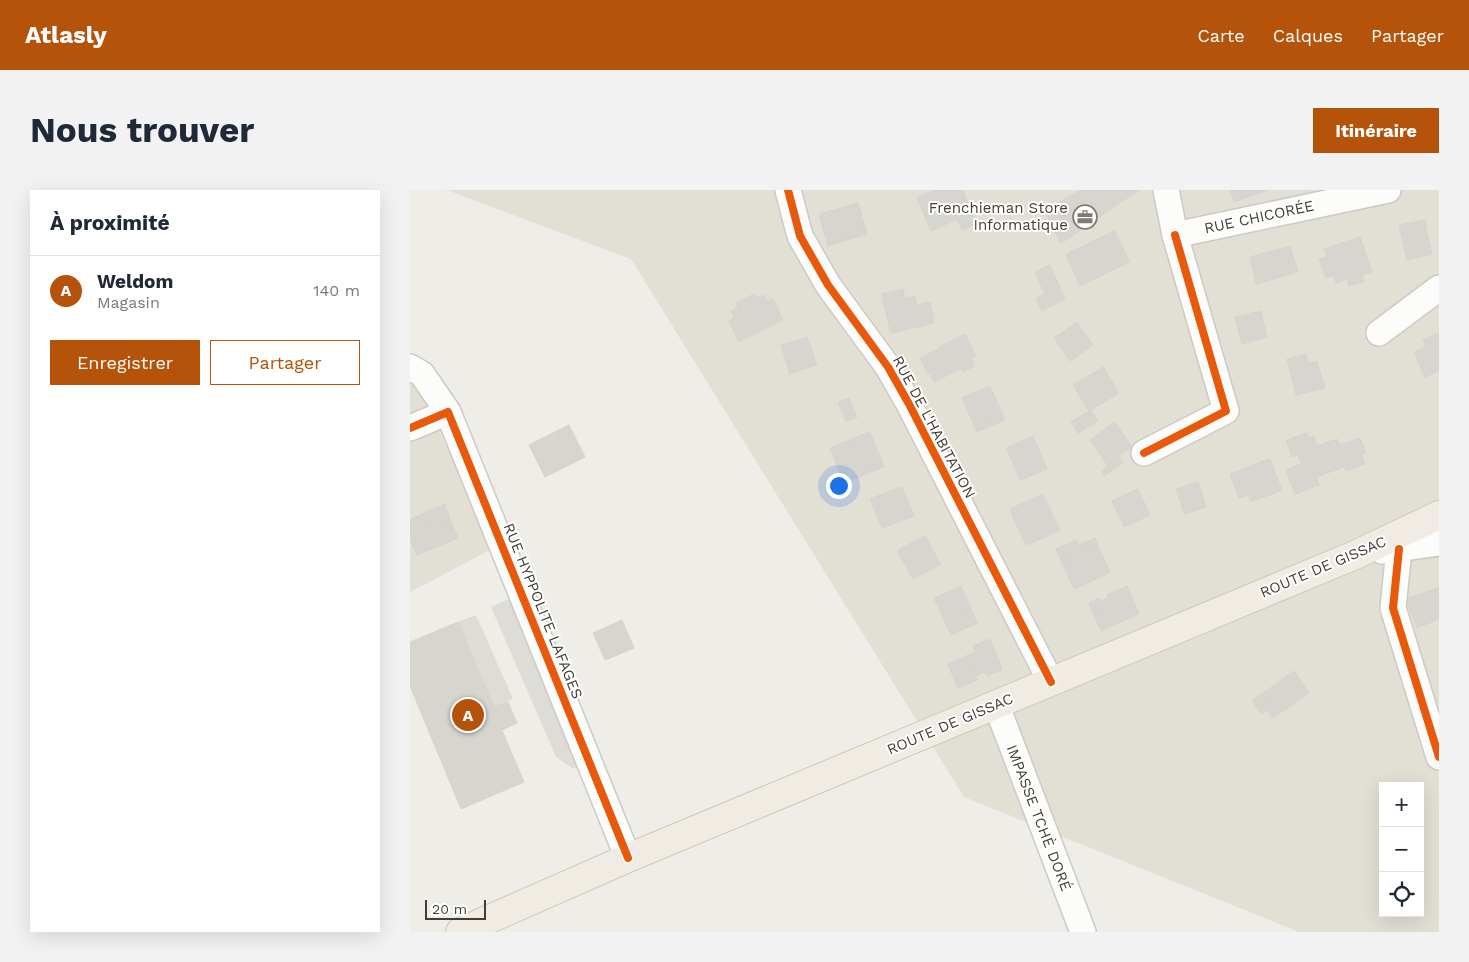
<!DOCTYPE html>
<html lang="fr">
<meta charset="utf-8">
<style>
body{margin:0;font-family:"Work Sans",sans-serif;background:#f2f2f3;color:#1f2937}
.controls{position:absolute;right:15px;bottom:15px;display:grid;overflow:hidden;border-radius:0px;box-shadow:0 5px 20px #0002}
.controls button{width:45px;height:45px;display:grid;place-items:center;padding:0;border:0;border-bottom:1px solid #e0e1e3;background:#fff;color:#1f2937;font:25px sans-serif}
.scale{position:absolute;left:15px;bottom:12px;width:61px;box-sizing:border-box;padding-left:5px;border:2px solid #433e34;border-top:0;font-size:14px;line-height:18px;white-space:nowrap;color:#433e34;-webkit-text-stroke:4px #fff;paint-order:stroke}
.you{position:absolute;left:428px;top:295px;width:18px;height:18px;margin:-12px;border:4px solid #fff;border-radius:50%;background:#1a73e8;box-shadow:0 0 0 8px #1a73e833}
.badge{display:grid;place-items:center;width:32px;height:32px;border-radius:50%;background:#b45309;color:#fff;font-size:16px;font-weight:700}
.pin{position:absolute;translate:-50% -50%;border:2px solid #fff;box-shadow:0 1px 5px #0006}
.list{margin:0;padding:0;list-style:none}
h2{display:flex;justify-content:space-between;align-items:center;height:65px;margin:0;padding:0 20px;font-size:21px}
h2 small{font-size:16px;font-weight:400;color:#747a83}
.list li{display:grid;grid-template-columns:32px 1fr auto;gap:15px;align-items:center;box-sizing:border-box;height:70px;padding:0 20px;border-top:1px solid #e0e1e3}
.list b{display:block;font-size:19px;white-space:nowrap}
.list p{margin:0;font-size:16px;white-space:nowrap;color:#747a83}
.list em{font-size:16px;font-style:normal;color:#747a83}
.actions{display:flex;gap:10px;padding:15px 20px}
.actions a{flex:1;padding:11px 0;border:1px solid #b45309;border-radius:0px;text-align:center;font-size:18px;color:#b45309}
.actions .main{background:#b45309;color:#fff}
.icon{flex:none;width:28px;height:28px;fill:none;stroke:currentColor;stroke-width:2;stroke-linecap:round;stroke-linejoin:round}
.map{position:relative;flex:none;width:1029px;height:742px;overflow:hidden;border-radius:0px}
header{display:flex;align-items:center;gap:30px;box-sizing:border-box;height:70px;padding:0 25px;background:#b45309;color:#fff}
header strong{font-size:24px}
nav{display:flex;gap:28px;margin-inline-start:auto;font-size:18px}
.intro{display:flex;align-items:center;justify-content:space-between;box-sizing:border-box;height:120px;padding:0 30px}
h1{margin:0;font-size:35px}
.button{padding:12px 22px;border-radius:0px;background:#b45309;color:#fff;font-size:18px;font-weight:700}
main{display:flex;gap:30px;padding:0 30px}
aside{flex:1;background:#fff;border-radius:0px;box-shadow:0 5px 20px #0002}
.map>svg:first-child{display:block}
</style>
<header>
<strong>Atlasly</strong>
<nav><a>Carte</a><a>Calques</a><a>Partager</a></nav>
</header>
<div class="intro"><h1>Nous trouver</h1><a class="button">Itinéraire</a></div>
<main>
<aside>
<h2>À proximité<small></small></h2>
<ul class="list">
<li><span class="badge">A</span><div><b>Weldom</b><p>Magasin</p></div><em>140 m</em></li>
</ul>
<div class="actions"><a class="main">Enregistrer</a><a>Partager</a></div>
</aside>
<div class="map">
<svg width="1029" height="742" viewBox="0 0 1029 742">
<rect width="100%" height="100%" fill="#eeede7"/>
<g fill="#e2dfd4" fill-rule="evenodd">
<path d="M37 0H1029V742H889L554 607 221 69ZM973 596H1010V723H973Z"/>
<path d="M0 186 12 202 84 358 0 402Z"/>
</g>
<g fill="#dddcd7">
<path d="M99 409 171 577 162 578 146 567 81 417Z"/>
<path d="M66 425 103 509 84 517 48 432Z"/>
</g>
<g fill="#d7d5d0" stroke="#d6d4cd">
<path d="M524 0H538L539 2 516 12 522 25 515 27 507 8Z"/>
<path d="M538 0H553L567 34 552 40 547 29 521 41 515 27 522 25 516 12 539 2Z"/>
<path d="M671 0H729L650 54 646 44 663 36 658 24 647 29 641 17Z"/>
<path d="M820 0H829L832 9 824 12Z"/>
<path d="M829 0H858L832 9Z"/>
<path d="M448 13 454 33 450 34 452 43 445 45 443 40 433 43 435 48 421 52 417 41 414 42 409 24Z"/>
<path d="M641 17 647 29 658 24 663 36 646 44 634 20Z"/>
<path d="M1015 30 1016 39 991 44 989 35Z"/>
<path d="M454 33 457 44 418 56 414 42 417 41 421 52 435 48 433 43 443 40 445 45 452 43 450 34Z"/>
<path d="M1016 39 1022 64 997 70 991 44Z"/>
<path d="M705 41 720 72 713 75 698 44Z"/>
<path d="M698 44 713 75 676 93 661 62Z"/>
<path d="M950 47 962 82 952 85 954 92 939 96 937 89 926 93 924 85 916 88 909 69 917 67 914 59Z"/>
<path d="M880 56 888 82 846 94 840 67Z"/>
<path d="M661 62 676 93 670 96 656 65Z"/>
<path d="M640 75 644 84 629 91 625 82Z"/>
<path d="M644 84 655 109 632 121 626 108 635 104 629 91Z"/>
<path d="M493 99 495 109 474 114 472 104Z"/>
<path d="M344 104 350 115 363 109 373 130 329 152 319 131 332 124 326 113Z"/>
<path d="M354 105 358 112 350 115 346 108Z"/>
<path d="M505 106 507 115 520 112 524 133 481 143 474 114Z"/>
<path d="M328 117 332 124 324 128 321 121Z"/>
<path d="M851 121 857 147 832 154 825 127Z"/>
<path d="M667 132 671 138 657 148 653 142Z"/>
<path d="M671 138 683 155 660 171 644 148 653 142 657 148Z"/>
<path d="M1029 143V151L1016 157 1013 150Z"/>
<path d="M555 144 566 166 561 168 564 176 553 182 552 178 524 192 520 183 518 184 510 168 530 158 529 157Z"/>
<path d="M397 147 407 175 398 178 389 150Z"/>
<path d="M389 150 398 178 380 184 371 155Z"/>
<path d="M1029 151V181L1015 187 1004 162Z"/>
<path d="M896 164 898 173 907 171 915 198 886 205 877 169Z"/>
<path d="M693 177 709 203 681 220 688 231 668 243 661 232 679 221 663 195Z"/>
<path d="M580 196 595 230 583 235 579 227 571 230 564 216 557 219 552 208Z"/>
<path d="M439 208 447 227 436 231 428 212Z"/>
<path d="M564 216 571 230 579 227 583 235 567 242 557 219Z"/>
<path d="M705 232 722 257 708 266 713 273 694 286 691 281 698 276 680 250Z"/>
<path d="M159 235 175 267 135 287 129 275 137 271 131 259 151 249 147 241Z"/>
<path d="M147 241 151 249 131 259 137 271 129 275 119 255Z"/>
<path d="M460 242 474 277 456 284 453 277 464 273 457 255 446 259 442 249Z"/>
<path d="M897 243 899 248 904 246 907 256 927 249 930 255 950 248 956 263 952 265 955 274 936 281 934 277 906 287 909 295 885 304 876 280 891 274 888 265 882 267 876 250Z"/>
<path d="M623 246 637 279 618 287 614 277 610 279 606 269 602 271 596 258Z"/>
<path d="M442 249 446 259 457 255 464 273 453 277 456 284 434 293 420 258Z"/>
<path d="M606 269 610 279 614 277 618 287 610 290 602 271Z"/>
<path d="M860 269 863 277 854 281 850 272Z"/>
<path d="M850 272 854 281 863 277 869 293 860 297 863 304 841 311 839 305 829 308 823 292 833 289 830 280Z"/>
<path d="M830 280 833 289 823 292 820 284Z"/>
<path d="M788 292 796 317 774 324 766 299Z"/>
<path d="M869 293 872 300 863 304 860 297Z"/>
<path d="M492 297 501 318 492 321 483 300Z"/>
<path d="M728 299 740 325 714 337 702 311Z"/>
<path d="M483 300 492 321 501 318 504 326 472 338 460 309Z"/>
<path d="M633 304 650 340 631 349 629 345 621 348 611 327 604 330 600 319Z"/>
<path d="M35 314 41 332 33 335 30 329 16 335 13 329 0 334V329Z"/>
<path d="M611 327 621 348 629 345 631 349 616 355 604 330Z"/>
<path d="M13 329 16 335 30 329 33 335 41 332 48 348 7 365 0 349V334Z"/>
<path d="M515 346 526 366 520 369 509 349Z"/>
<path d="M685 348 687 354 656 367 664 386 659 388 646 359 666 350 668 355Z"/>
<path d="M509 349 520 369 526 366 531 374 503 389 487 361Z"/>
<path d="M687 354 700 383 664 399 659 388 664 386 656 367Z"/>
<path d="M551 396 560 416 551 420 558 437 541 445 524 408Z"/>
<path d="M717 396 729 424 717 429 715 423 694 432 689 420 683 423 679 413 689 408 691 411 698 408 697 405Z"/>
<path d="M1029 397V429L1007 438 999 418 1017 411 1014 403Z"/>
<path d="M1014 403 1017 411 999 418 996 409Z"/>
<path d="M560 416 567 434 558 437 551 420Z"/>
<path d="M689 420 694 432 715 423 717 429 691 441 683 423Z"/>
<path d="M212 430 224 458 195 470 183 443Z"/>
<path d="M48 432 84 517 98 512 107 533 92 540 114 592 51 619 0 496V452Z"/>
<path d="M580 449 589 471 573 478 563 456Z"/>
<path d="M566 462 573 478 589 471 592 480 577 486 575 482 566 486 567 490 548 498 544 489 562 481 556 466Z"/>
<path d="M556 466 562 481 544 489 538 474Z"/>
<path d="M884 481 899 503 863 528 857 520 851 524 842 511 852 504 861 518 866 514 860 506 875 496 871 490Z"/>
<path d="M871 490 875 496 860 506 866 514 861 518 852 504Z"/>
</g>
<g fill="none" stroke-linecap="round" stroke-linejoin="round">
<g stroke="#cccac5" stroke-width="28">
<g id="minor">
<path d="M378 0 390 46 418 95 478 177 499 214 641 492"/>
<path d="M756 0 765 45 978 0"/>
<path d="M969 143 1029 98"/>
<path d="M0 177 12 184 38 222"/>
<path d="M0 238 38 222 218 668"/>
<path d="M734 263 816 221 765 45"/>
<path d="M989 359 983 418 1029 567"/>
<path d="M972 361 1029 353"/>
<path d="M586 514 673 742"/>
</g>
</g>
<g stroke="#cfc9b6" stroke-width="30">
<path id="major" d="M50 742 218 668 945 365 1029 325"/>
</g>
<use href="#minor" stroke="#fcfcfb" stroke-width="25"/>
<use href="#major" stroke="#f0ece3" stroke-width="28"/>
<g stroke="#fff" stroke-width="11">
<g id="cycleway">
<path d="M378 0 390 46 418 95 478 177 499 214 641 492"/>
<path d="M0 238 38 222 218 668"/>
<path d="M734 263 816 221 765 45"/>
<path d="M989 359 983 418 1029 567"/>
</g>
</g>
<use href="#cycleway" stroke="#e8590c" stroke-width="8"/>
</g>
<defs>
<g id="office-ring" transform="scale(1.25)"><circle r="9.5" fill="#fff" stroke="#7f7b73" stroke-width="1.5"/><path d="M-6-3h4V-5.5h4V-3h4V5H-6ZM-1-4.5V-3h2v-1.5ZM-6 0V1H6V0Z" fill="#7f7b73"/></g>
</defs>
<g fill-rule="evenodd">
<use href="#office-ring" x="675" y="27"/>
</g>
<g text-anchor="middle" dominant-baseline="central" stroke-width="4" stroke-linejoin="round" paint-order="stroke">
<g font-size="15" fill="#433e34" stroke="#fff" text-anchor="end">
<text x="658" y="18">Frenchieman Store<tspan x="658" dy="17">Informatique</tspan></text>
</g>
<g font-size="15" fill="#433e34" stroke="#fff">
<text transform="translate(849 27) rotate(-12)">RUE CHICORÉE</text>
<text transform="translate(524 237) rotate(62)">RUE DE L'HABITATION</text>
<text transform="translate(913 377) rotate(-23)">ROUTE DE GISSAC</text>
<text transform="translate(133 421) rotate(68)">RUE HYPPOLITE LAFAGES</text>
<text transform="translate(540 534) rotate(-23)">ROUTE DE GISSAC</text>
<text transform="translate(629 628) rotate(69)">IMPASSE TCHÈ DORÉ</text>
</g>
</g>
</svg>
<div class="controls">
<button>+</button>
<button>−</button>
<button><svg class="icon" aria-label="locate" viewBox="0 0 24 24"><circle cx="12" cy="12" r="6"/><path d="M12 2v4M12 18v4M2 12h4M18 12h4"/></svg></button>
</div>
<div class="scale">20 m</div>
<div class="you"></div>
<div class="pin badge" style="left:58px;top:525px">A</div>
</div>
</main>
